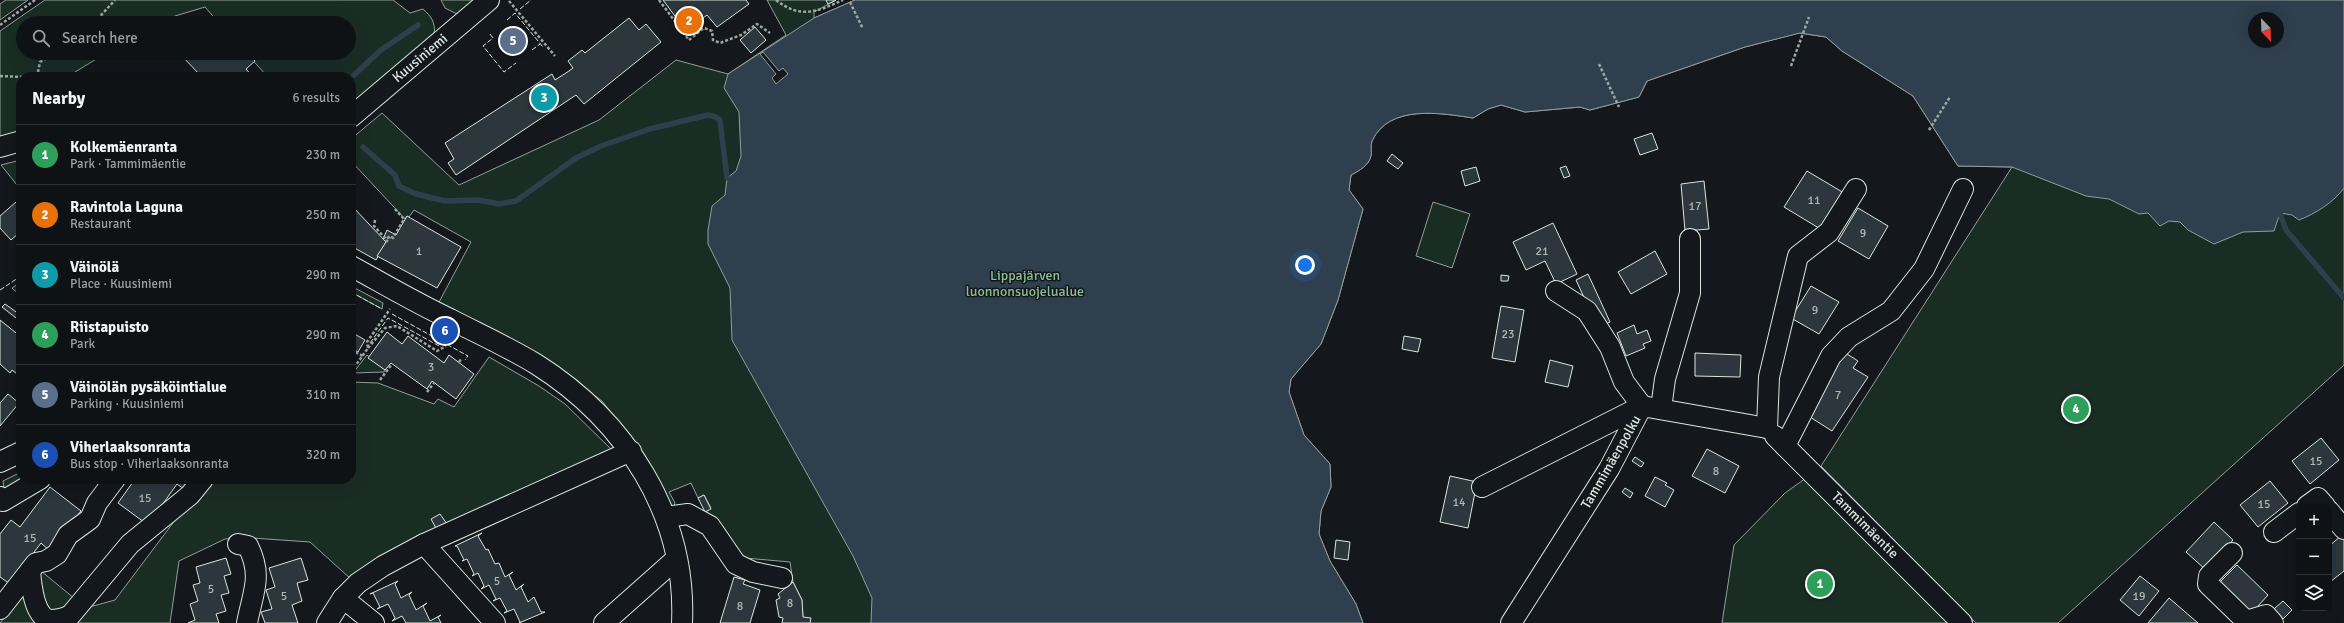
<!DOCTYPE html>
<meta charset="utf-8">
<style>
body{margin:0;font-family:Signika,sans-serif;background:#1d2022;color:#f1f3f6}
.controls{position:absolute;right:12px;bottom:12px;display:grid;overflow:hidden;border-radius:8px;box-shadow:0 4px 16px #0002}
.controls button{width:36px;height:36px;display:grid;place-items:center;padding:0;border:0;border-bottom:1px solid #2f3234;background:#0f1215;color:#f1f3f6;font:20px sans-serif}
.compass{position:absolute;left:2248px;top:12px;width:36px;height:36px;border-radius:50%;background:#0f1215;box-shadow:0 4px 16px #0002;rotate:157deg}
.you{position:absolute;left:1305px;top:265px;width:14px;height:14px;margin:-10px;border:3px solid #fff;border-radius:50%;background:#1a73e8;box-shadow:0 0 0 6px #1a73e833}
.badge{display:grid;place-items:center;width:26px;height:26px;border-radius:50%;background:#ffb74d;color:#fff;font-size:13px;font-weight:700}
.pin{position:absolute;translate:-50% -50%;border:2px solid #fff;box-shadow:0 1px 4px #0006}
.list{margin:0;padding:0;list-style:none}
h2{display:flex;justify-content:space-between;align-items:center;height:52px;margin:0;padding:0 16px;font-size:17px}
h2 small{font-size:13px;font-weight:400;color:#9b9ea0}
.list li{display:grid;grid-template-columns:26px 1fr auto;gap:12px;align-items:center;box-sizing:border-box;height:60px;padding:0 16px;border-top:1px solid #2f3234}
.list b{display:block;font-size:15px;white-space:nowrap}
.list p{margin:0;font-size:13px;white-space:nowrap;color:#9b9ea0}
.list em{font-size:13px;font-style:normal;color:#9b9ea0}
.icon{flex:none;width:22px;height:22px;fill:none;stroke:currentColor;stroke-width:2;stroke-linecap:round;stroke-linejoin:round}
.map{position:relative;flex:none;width:2344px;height:623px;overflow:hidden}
.search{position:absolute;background:#0f1215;box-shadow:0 4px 16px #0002;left:16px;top:16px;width:340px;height:44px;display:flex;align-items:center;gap:10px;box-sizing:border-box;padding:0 14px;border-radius:22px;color:#9b9ea0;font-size:15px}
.panel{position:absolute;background:#0f1215;box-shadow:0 4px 16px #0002;left:16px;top:72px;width:340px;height:412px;border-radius:16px}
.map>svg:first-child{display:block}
</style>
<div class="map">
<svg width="2344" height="623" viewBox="0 0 2344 623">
<rect width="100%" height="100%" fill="#14181c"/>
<g fill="#1a2d24" stroke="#939e99" fill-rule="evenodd">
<path d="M6 0H28L0 20V4Z"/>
<path d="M45 0H393L410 13 423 9C431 16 436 23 434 34L351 104V77H268L246 53H349V23H219L205 7 175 16 162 23H23V53H106L67 77H21V132L0 139V31Z"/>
<path d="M441 0H478L457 14 445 8Z"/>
<path d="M767 0H836L814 12V18L855 0H2344V365L2058 623H1976L1821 466 2012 167 1958 166 1913 96 1842 51 1826 37 1799 33 1745 47 1647 81 1639 97 1590 110 1580 107 1525 112 1501 105 1488 109 1473 118C1441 113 1389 104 1372 141 1370 146 1372 151 1371 156 1369 165 1359 171 1351 175L1349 190 1363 209 1338 300 1321 344 1291 379 1289 392 1304 435 1330 464 1331 487 1321 511 1319 534 1330 561 1356 604 1363 623H810L803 617 802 600 793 582 790 562 745 558 705 512 711 508 704 495 698 498 691 483 669 492 675 503 674 506 670 507 633 440 602 401 547 360 438 304 471 242 414 210 409 217 407 216 405 219 351 161V139L382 113 459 185 599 120 676 60 728 74 786 35ZM2254 18H2278V42H2254Z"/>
<path d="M21 160V190L1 165Z"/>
<path d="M1433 202 1470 214 1452 268 1416 256Z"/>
<path d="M21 282V296L12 288Z"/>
<path d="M351 286 383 303 382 309 351 292Z"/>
<path d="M367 355 385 370 384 372 353 373Z"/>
<path d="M489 357 539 386 565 404 614 452 352 580 310 542 252 538 225 539 179 561 170 623H0L41 571 86 608 115 600 206 479H351V382L378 383 434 404 438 399 454 407Z"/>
<path d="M21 472V479L7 489 4 488 3 481Z"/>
<path d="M1806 478 1951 623H1722L1734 545 1785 493Z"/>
</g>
<path fill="#2f3f4d" stroke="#939e99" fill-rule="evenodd" d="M855 0H2344V188C2334 202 2315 214 2299 220L2292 215 2280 213 2274 231 2243 232 2214 244 2188 230 2180 222 2169 221 2160 226 2148 213 2139 214 2109 199 2086 196 2012 167 1958 166 1913 96 1842 51 1826 37 1800 33 1745 47 1647 81 1639 97 1590 110 1580 107 1525 112 1501 105 1488 109 1473 118C1441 113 1389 104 1372 141 1370 146 1372 151 1371 156 1369 165 1359 171 1351 175L1349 190 1363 209 1338 300 1321 344 1291 379 1289 392 1304 435 1330 464 1331 487 1321 511 1319 534 1330 561 1356 604 1363 623H871L872 598 853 556 732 340 730 288 708 244V230L712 206 725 195 727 178 736 171 741 156 739 112 724 88 728 74 814 18ZM2254 18H2278V42H2254Z"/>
<path fill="#14181c" stroke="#939e99" d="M763 52 779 71 783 68 788 74 776 84 772 78 776 74 760 54Z"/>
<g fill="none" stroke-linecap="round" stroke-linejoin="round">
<g stroke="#2f3f4d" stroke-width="5.5">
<path d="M354 75 381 50 418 25"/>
<path d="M363 147 395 175 399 186 416 194 445 201 478 200 499 204 516 201 576 158 601 146 650 129 708 115 716 117 720 120 727 178"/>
<path d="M2280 213 2286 230 2344 298"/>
</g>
</g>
<g fill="#2c363c" stroke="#d8e6dc">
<path d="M663 0H746L749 4 717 27 707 15 686 31Z"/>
<path d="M826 0H836L828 4Z"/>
<path d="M213 17 218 23H207Z"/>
<path d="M629 18 639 30 646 24 661 42 584 104 576 95 456 175 448 163 454 159 445 143 552 74 555 80 569 71 573 68 568 61 582 50 585 53Z"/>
<path d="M755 27 766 40 751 53 740 40Z"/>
<path d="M179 53H247L255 61 246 69 253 77H202Z"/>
<path d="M1652 133 1658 149 1640 155 1634 139Z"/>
<path d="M1392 154 1403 163 1398 169 1387 161Z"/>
<path d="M1566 166 1570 176 1564 178 1560 168Z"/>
<path d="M1476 167 1480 181 1465 186 1461 171Z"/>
<path d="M1807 171 1844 193 1822 230 1784 207Z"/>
<path d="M1704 181 1709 229 1685 231 1681 184Z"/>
<path d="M16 202 21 208V231L11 240 0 228V216Z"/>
<path d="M351 205 386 242 376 260 351 246Z"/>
<path d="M1858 208 1888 226 1869 259 1838 241Z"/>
<path d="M407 216 461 247 437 288 377 256 386 242 383 239 387 230 396 235Z"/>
<path d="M1553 223 1577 274 1556 284 1545 261 1526 270 1513 242Z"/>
<path d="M1655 251 1667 274 1631 294 1618 272Z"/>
<path d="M1588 274 1610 322 1602 326 1592 315 1576 280Z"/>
<path d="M1501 275 1509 276 1508 281H1501Z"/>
<path d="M1811 286 1839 302 1819 334 1791 318Z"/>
<path d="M5 304 19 314 16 318 2 307Z"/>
<path d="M1501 306 1524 310 1515 362 1492 358Z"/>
<path d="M0 320 21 337V377L12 370 10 373 0 364Z"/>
<path d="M1634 325 1637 334 1647 330 1651 341 1643 344 1645 348 1626 356 1617 333Z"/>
<path d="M351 332 365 340 358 352 351 348Z"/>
<path d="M387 332 402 344 408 336 444 363 449 355 474 374 456 399 432 381 427 389 391 363 385 370 368 358Z"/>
<path d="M1404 336 1421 339 1418 352 1402 349Z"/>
<path d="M1844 352 1858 361 1853 368 1868 377 1832 431 1810 417 1817 405 1815 403Z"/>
<path d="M1695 353 1741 355 1740 377 1695 376Z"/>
<path d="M1550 360 1573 366 1568 387 1545 382Z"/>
<path d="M8 394 19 403 0 426V403Z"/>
<path d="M2321 438 2339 460 2310 484 2292 461Z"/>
<path d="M1707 449 1739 466 1725 493 1692 476Z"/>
<path d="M1635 457 1644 463 1641 467 1632 461Z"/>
<path d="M1450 476 1477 482 1468 528 1440 522Z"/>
<path d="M1655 477 1667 483 1665 485 1674 490 1665 507 1645 496Z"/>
<path d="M135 479H198L188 492 177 484 148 525 118 503Z"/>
<path d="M2270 481 2288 503 2258 527 2240 505Z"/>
<path d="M50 487 81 511 50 551 41 543 10 584 0 577V534L11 520 20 527Z"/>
<path d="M1625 488 1633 493 1630 498 1622 492Z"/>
<path d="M704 495 711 509 705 512 698 498Z"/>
<path d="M440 514 447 524 437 530 431 519Z"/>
<path d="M2214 522 2233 540 2206 570 2186 552Z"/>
<path d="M482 533 478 536 486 550 488 549 495 564 499 563 505 577 513 572 509 575 516 590 524 584 521 587 528 602 534 597 541 612H545L519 623 520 622 514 609 504 613 507 611 500 598 493 601 496 599 489 585 481 589 484 586 478 573 472 576 474 574 467 559 462 561 464 560 457 546H455Z"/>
<path d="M2341 536 2344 540V571L2330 582 2329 546Z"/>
<path d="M1336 540 1350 542 1348 560 1334 558Z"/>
<path d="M226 558 231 574 224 576 229 593 221 595 226 611 216 614 219 623H188L195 620 190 604 198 601 193 585 200 583 196 567Z"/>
<path d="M301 558 308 580 297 583 302 601 292 605 298 623H265L261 612 272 609 266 590 275 587 269 568Z"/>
<path d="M2237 565 2268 595 2250 615 2218 584Z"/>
<path d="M2140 576 2159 591 2139 616 2120 600Z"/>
<path d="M734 577 745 580 743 584 760 590 750 623H720Z"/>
<path d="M398 581 395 584 401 598 412 592 409 595 416 610 427 603 423 606 430 621 441 615 438 617 441 623H406L402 616 392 621 395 618 388 604 377 609 380 607 373 593 370 594Z"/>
<path d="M793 582 802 600 803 617 811 618 810 623H782L783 618 779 617 776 600 780 598 778 594Z"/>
<path d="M2169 598 2198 623H2148Z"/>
<path d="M2283 601 2292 610 2283 619 2274 609Z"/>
</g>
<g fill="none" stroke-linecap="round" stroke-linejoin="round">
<g stroke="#d8e6dc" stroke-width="22">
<g id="minor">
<path d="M351 117 489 0"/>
<path d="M0 147 21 141"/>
<path d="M351 266C384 284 416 303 450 319 479 334 508 347 536 364 625 420 687 515 682 623"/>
<path d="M1661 409 1665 379 1690 293V239"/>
<path d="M1767 428 1769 377 1798 256 1829 232 1856 189"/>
<path d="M1775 436 1962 623"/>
<path d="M1785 446 1831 356 1849 337 1891 311 1924 269 1963 189"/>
<path d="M0 462 21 452"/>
<path d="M1482 487 1642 406 1624 382 1610 347 1587 311 1556 291"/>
<path d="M0 497 3 501 40 479"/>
<path d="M2307 506 2318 498 2325 506"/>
<path d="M2329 511 2344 529"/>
<path d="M666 517 688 514 710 526 736 564 753 572 782 578"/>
<path d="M2274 532 2299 513"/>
<path d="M238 544 248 546C263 576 253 592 247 623"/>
<path d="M424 544 495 623"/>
<path d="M2232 553 2209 576 2208 584 2246 621 2266 615 2273 623"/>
<path d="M30 571C31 583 34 619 51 620 56 620 64 618 69 616"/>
<path d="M343 598 374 623"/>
<path d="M0 609 36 563 46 561 57 554 68 535 90 519 97 503 115 479"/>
<path d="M64 623 130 544 190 495 203 479"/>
<path d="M327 623 343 598 358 583 383 566 424 544 631 451"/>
<path d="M604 623 676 559"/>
<path d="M1511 623 1609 469 1642 406 1767 428"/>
</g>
</g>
<g stroke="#9da8a2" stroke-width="2.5" stroke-dasharray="3 2" stroke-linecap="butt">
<path d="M659 0 689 40 704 28 712 31 713 40 720 43 741 35 757 24 770 33"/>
<path d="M776 0C800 19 817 12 843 0"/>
<path d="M509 1 555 56"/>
<path d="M850 2 863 29"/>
<path d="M94 23 115 0"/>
<path d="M0 25 35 0"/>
<path d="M1599 64 1619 107"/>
<path d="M1791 66 1809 17"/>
<path d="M0 76 23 77"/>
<path d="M37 77 40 62 56 53"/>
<path d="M1929 130 1950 97"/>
<path d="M375 220 374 226 386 239 390 236 393 238 404 219 395 209"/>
<path d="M386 242 390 237"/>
<path d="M368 348 385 328 397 326 437 351 446 346"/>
<path d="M351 350 363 356"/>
<path d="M459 362 462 358"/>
<path d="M351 372 368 348 367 342 390 309"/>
<path d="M380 380 392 364"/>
<path d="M427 392 434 383"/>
</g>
<use href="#minor" stroke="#14181c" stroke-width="20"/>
<g stroke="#d8e6dc" stroke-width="1" stroke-dasharray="5 2" stroke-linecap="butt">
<path d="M520 9 531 0"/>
<path d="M507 20 515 13 543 47"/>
<path d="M490 34 493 38 483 46 504 72 516 63"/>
<path d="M532 50 540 44"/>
<path d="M0 290 21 276"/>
<path d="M351 292 382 309"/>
<path d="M392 314 468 356 465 360"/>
<path d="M370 343 388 318 441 347"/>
</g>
</g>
<g text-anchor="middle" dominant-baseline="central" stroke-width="3" stroke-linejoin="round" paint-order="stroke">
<g font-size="12" fill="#adbab4">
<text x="1814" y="200">11</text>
<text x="1695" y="206">17</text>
<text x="1863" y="233">9</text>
<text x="419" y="251">1</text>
<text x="1542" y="251">21</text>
<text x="1815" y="310">9</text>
<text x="1508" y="334">23</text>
<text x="431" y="367">3</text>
<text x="1838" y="395">7</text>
<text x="2316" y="461">15</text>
<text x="1716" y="471">8</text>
<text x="145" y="498">15</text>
<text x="1459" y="502">14</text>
<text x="2264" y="504">15</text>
<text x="30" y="538">15</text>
<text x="497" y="581">5</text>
<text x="211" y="589">5</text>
<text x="284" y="596">5</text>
<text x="2139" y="596">19</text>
<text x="790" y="603">8</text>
<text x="740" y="606">8</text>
</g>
<g font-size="14" fill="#d8e6dc" stroke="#14181c">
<text transform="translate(420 58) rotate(-40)">Kuusiniemi</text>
<text transform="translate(1611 462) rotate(-60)">Tammimäenpolku</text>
<text transform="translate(1865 525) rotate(45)">Tammimäentie</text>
</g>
<g font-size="14" fill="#8ac095" stroke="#14181c">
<text x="1025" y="275">Lippajärven<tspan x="1025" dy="16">luonnonsuojelualue</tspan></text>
</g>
</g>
</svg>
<div class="controls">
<button>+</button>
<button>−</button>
<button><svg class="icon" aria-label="layers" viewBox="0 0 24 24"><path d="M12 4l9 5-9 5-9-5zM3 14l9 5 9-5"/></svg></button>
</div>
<svg class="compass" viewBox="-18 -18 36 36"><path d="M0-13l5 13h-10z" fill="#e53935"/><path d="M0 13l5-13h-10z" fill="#9b9ea0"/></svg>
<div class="you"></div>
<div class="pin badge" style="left:1820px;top:584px;background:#2e9e5b">1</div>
<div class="pin badge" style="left:689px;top:21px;background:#e8710a">2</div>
<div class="pin badge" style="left:544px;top:98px;background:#0f9aa8">3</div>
<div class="pin badge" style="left:2076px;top:409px;background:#2e9e5b">4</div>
<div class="pin badge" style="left:513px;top:41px;background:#5c6f8a">5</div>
<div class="pin badge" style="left:445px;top:331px;background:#1a4fb4">6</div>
<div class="search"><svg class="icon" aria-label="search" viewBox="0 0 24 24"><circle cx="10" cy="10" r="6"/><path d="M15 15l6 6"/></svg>Search here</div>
<section class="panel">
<h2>Nearby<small>6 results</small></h2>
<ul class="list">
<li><span class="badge" style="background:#2e9e5b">1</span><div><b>Kolkemäenranta</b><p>Park · Tammimäentie</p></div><em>230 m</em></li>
<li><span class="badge" style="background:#e8710a">2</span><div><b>Ravintola Laguna</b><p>Restaurant</p></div><em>250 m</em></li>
<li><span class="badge" style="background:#0f9aa8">3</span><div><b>Väinölä</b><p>Place · Kuusiniemi</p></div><em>290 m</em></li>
<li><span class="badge" style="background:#2e9e5b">4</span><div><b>Riistapuisto</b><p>Park</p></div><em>290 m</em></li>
<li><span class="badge" style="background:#5c6f8a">5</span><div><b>Väinölän pysäköintialue</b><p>Parking · Kuusiniemi</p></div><em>310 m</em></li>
<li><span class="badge" style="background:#1a4fb4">6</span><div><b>Viherlaaksonranta</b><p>Bus stop · Viherlaaksonranta</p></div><em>320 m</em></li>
</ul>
</section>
</div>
